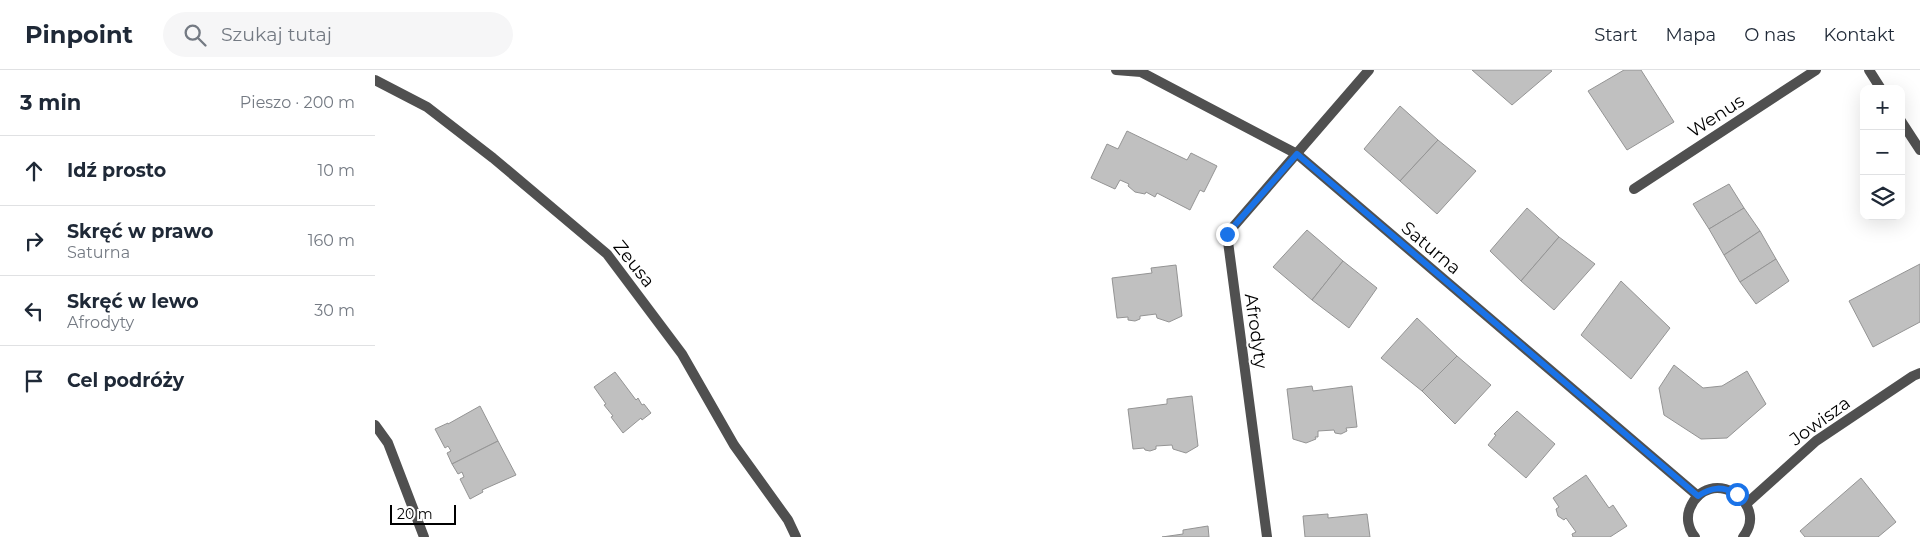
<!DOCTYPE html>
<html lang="pl">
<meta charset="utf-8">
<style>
body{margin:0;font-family:Montserrat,sans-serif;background:#f6f6f7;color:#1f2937}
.controls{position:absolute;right:15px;top:15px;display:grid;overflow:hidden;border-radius:10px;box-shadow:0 5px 20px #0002}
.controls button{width:45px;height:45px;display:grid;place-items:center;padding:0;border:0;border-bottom:1px solid #e0e1e3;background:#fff;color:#1f2937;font:25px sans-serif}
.scale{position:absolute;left:15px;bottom:12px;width:66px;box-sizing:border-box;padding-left:5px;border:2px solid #000;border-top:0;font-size:14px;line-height:18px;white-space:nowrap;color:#000;-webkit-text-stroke:4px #fff;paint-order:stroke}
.stop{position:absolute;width:15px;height:15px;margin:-11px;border:4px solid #1a73e8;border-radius:50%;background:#fff}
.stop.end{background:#1a73e8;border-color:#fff;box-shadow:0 1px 5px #0008}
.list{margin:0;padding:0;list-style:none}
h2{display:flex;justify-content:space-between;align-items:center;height:65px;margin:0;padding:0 20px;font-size:21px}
h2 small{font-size:16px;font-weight:400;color:#747a83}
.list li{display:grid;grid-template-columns:32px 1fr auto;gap:15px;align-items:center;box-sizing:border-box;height:70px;padding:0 20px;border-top:1px solid #e0e1e3}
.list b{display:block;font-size:19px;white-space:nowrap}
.list p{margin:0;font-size:16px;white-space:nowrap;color:#747a83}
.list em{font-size:16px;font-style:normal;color:#747a83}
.icon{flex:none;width:28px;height:28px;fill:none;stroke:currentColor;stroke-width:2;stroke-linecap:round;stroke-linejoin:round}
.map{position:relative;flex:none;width:1545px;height:467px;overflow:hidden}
header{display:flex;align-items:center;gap:30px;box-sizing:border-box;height:70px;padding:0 25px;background:#fff;border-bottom:1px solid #e0e1e3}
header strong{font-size:24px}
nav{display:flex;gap:28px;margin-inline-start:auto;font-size:18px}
.search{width:350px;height:45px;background:#f6f6f7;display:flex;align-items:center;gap:12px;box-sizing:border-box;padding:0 18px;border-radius:28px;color:#747a83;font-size:19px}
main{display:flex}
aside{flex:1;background:#fff}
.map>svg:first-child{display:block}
</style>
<header>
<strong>Pinpoint</strong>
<div class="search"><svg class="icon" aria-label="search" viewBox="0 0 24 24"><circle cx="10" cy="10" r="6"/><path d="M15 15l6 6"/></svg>Szukaj tutaj</div>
<nav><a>Start</a><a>Mapa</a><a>O nas</a><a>Kontakt</a></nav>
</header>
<main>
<aside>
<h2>3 min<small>Pieszo · 200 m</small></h2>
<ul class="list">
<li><svg class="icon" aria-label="ahead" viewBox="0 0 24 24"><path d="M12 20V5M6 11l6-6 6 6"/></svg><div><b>Idź prosto</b></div><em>10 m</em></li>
<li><svg class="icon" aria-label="right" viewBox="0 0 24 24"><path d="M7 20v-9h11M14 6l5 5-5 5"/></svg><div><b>Skręć w prawo</b><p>Saturna</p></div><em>160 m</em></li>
<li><svg class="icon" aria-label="left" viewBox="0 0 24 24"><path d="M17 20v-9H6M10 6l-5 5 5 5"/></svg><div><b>Skręć w lewo</b><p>Afrodyty</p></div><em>30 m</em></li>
<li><svg class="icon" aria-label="arrive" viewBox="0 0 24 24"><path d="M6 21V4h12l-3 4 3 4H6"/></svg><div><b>Cel podróży</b></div></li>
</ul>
</aside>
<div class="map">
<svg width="1545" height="467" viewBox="0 0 1545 467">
<rect width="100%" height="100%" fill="#fff"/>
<g fill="#c0c0c0" stroke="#949494">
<path d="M1097 0H1175L1177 1 1137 35Z"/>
<path d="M1249 0H1266L1299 52 1252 80 1213 21Z"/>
<path d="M1025 36 1063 70 1025 111 989 79Z"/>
<path d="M752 61 812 90 816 83 842 96 829 122 825 120 815 140 782 123 780 127 771 122 770 124 760 122 753 116 754 114 745 110 740 119 716 108 732 74 743 79Z"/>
<path d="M1063 70 1101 101 1062 144 1025 111Z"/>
<path d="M1354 114 1369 138 1334 159 1318 134Z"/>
<path d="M1152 138 1184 167 1146 211 1115 181Z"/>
<path d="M1369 138 1385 161 1349 185 1334 159Z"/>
<path d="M932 160 968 191 937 230 898 197Z"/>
<path d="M1385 161 1401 189 1365 212 1349 185Z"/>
<path d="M1184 167 1220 194 1179 240 1146 211Z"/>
<path d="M1401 189 1414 211 1381 234 1365 212Z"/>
<path d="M968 191 1002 218 974 258 937 230Z"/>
<path d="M1545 194V252L1498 277 1474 231Z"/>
<path d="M801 195 807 246 794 252 782 248 781 244 765 246V249L760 251 753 250V247L742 248 737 208 777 203 776 198Z"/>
<path d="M1246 211 1295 258 1256 309 1206 265Z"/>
<path d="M1042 248 1082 286 1047 321 1006 288Z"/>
<path d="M1082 286 1116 315 1080 354 1047 321Z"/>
<path d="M1299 295 1328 318 1347 316 1372 301 1391 334 1352 368 1326 369 1289 345 1284 318Z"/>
<path d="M240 302 261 330 263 328 267 335 269 334 276 343 267 350 266 348 248 363 236 347 238 346 229 335 231 334 219 317Z"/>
<path d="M937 316 938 321 977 316 982 357 971 358 972 361 966 364 960 363 959 360 943 361V367H940L941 369 931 373 918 369 912 319Z"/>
<path d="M817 326 823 376 811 383 798 379 797 375 781 376V379L775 381 770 380 769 378 758 379 753 339 792 334V329Z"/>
<path d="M105 336 123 371 77 394 72 383 76 381 73 376 70 378 60 359 73 353V354Z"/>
<path d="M1142 341 1180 374 1151 408 1113 375 1121 365 1119 364Z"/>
<path d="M123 371 141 405 107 420 108 422 95 429 85 409 89 407 87 402 83 404 77 394Z"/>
<path d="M1211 405 1234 438 1238 435 1252 456 1235 467H1198L1197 464 1201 462 1191 448 1189 450 1183 446 1181 439 1184 437 1178 428Z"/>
<path d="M1486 408 1521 452 1503 467H1430L1425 461Z"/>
<path d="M953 444V448L992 444 995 467H930L928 446Z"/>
<path d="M833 456 834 467H787L808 464V460Z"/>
</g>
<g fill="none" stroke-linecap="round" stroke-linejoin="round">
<path stroke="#505050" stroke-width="10" d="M0 355 13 373 49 467"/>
<g stroke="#505050" stroke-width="10">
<path d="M741 0 766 2 922 84 1323 426"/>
<path d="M1494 0 1506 19"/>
<path d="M0 10 52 37 118 88 232 184 307 284 359 375 413 450 421 467"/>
<path d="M1526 51 1545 80"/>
<path d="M1259 119 1441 0"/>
<path d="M1371 434 1441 371 1538 306 1545 303"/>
<path d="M892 467 852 164 994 0"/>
<path d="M1320 467C1313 459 1311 447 1315 438 1333 394 1396 432 1368 467"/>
</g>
</g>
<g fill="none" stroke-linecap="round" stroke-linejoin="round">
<path stroke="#1a73e8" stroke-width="6" d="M852 164 922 84 1323 426C1337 417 1347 416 1362 424"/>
</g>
<g text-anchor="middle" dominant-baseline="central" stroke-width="4" stroke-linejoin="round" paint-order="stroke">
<g font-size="18" fill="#000" stroke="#fff">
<text transform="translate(1341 46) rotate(-33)">Wenus</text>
<text transform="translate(1056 178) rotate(40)">Saturna</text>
<text transform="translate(259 194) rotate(51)">Zeusa</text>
<text transform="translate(881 261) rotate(82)">Afrodyty</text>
<text transform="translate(1445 351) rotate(-36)">Jowisza</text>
</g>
</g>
</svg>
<div class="controls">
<button>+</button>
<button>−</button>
<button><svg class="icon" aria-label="layers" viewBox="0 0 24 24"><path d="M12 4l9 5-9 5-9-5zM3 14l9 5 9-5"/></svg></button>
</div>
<div class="scale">20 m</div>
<div class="stop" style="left:1362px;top:424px"></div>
<div class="stop end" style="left:852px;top:164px"></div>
</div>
</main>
